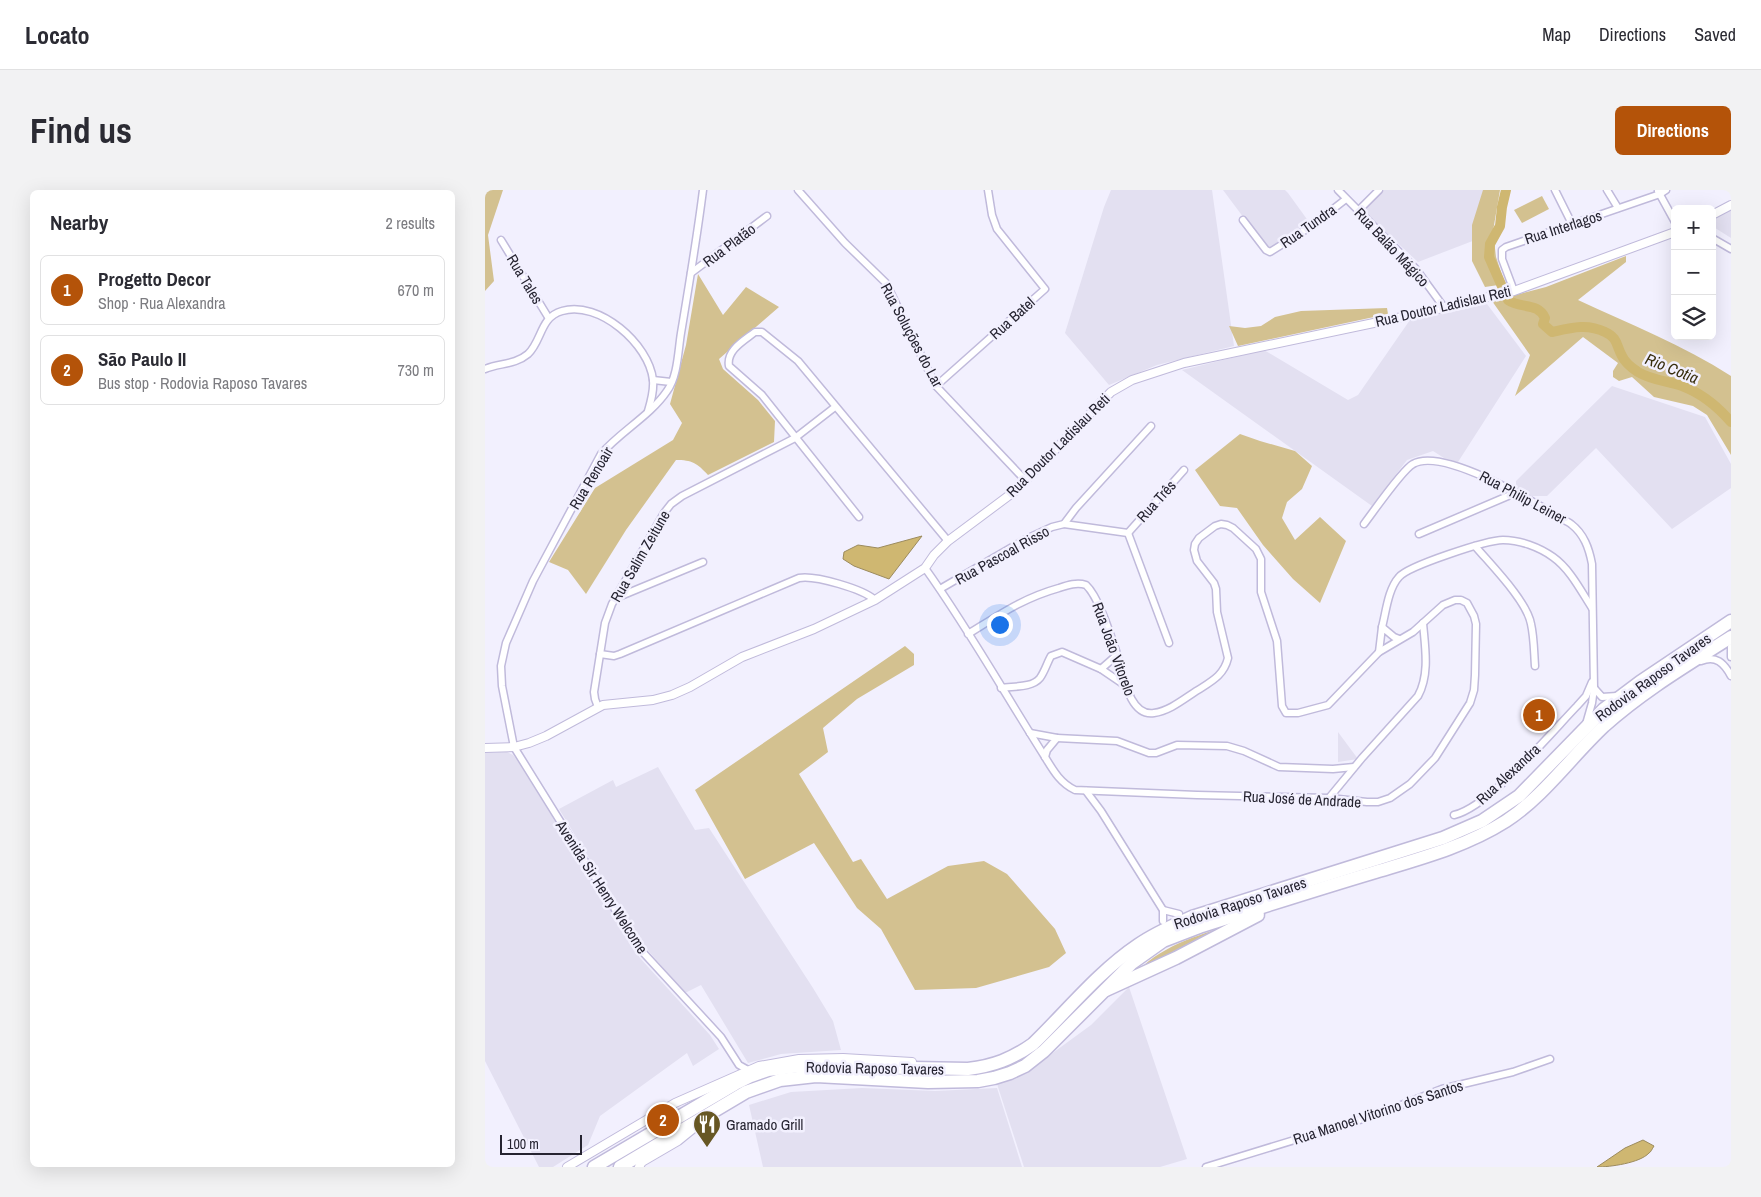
<!DOCTYPE html>
<meta charset="utf-8">
<style>
body{margin:0;font-family:"Archivo Narrow",sans-serif;background:#f2f2f3;color:#2b2b33}
.controls{position:absolute;right:15px;top:15px;display:grid;overflow:hidden;border-radius:8px;box-shadow:0 5px 20px #0002}
.controls button{width:45px;height:45px;display:grid;place-items:center;padding:0;border:0;border-bottom:1px solid #e1e1e2;background:#fff;color:#2b2b33;font:25px sans-serif}
.scale{position:absolute;left:15px;bottom:12px;width:82px;box-sizing:border-box;padding-left:5px;border:2px solid #262431;border-top:0;font-size:14px;line-height:18px;white-space:nowrap;color:#262431;-webkit-text-stroke:4px #f2f0fe;paint-order:stroke}
.you{position:absolute;left:514px;top:434px;width:18px;height:18px;margin:-12px;border:4px solid #fff;border-radius:50%;background:#1a73e8;box-shadow:0 0 0 8px #1a73e833}
.badge{display:grid;place-items:center;width:32px;height:32px;border-radius:50%;background:#b45309;color:#fff;font-size:16px;font-weight:700}
.pin{position:absolute;translate:-50% -50%;border:2px solid #fff;box-shadow:0 1px 5px #0006}
.list{margin:0;padding:0;list-style:none}
h2{display:flex;justify-content:space-between;align-items:center;height:65px;margin:0;padding:0 20px;font-size:21px}
h2 small{font-size:16px;font-weight:400;color:#7c7c81}
.list li{display:grid;grid-template-columns:32px 1fr auto;gap:15px;align-items:center;box-sizing:border-box;height:70px;margin:0 10px 10px;padding:0 10px;border:1px solid #e1e1e2;border-radius:8px}
.list b{display:block;font-size:19px;white-space:nowrap}
.list p{margin:0;font-size:16px;white-space:nowrap;color:#7c7c81}
.list em{font-size:16px;font-style:normal;color:#7c7c81}
.icon{flex:none;width:28px;height:28px;fill:none;stroke:currentColor;stroke-width:2;stroke-linecap:round;stroke-linejoin:round}
.map{position:relative;flex:none;width:1246px;height:977px;overflow:hidden;border-radius:8px}
header{display:flex;align-items:center;gap:30px;box-sizing:border-box;height:70px;padding:0 25px;background:#fff;border-bottom:1px solid #e1e1e2}
header strong{font-size:24px}
nav{display:flex;gap:28px;margin-inline-start:auto;font-size:18px}
.intro{display:flex;align-items:center;justify-content:space-between;box-sizing:border-box;height:120px;padding:0 30px}
h1{margin:0;font-size:35px}
.button{padding:12px 22px;border-radius:8px;background:#b45309;color:#fff;font-size:18px;font-weight:700}
main{display:flex;gap:30px;padding:0 30px}
aside{flex:1;background:#fff;border-radius:8px;box-shadow:0 5px 20px #0002}
.map>svg:first-child{display:block}
</style>
<header>
<strong>Locato</strong>
<nav><a>Map</a><a>Directions</a><a>Saved</a></nav>
</header>
<div class="intro"><h1>Find us</h1><a class="button">Directions</a></div>
<main>
<aside>
<h2>Nearby<small>2 results</small></h2>
<ul class="list">
<li><span class="badge">1</span><div><b>Progetto Decor</b><p>Shop · Rua Alexandra</p></div><em>670 m</em></li>
<li><span class="badge">2</span><div><b>São Paulo II</b><p>Bus stop · Rodovia Raposo Tavares</p></div><em>730 m</em></li>
</ul>
</aside>
<div class="map">
<svg width="1246" height="977" viewBox="0 0 1246 977">
<rect width="100%" height="100%" fill="#f2f0fe"/>
<g fill="#e3e0f1">
<path d="M626 0H727L749 156 672 175 624 195 580 143 619 17Z"/>
<path d="M738 0H800L803 3 824 32 788 58 782 59Z"/>
<path d="M899 0H1006L998 47 933 72 878 21Z"/>
<path d="M1246 19V48L1227 36V30Z"/>
<path d="M1002 114 1041 166 973 272 959 268 948 261 922 270 887 316 697 180 779 160 863 210 873 205 927 127Z"/>
<path d="M1127 196 1220 227 1246 274V298L1187 339 1111 258 1062 306H1047L1031 298V291Z"/>
<path d="M853 542 873 569 853 572Z"/>
<path d="M22 562 28 565 32 570 155 768 225 845 234 859 208 876 202 863 115 926 103 955 68 977H54L0 871V563Z"/>
<path d="M173 577 210 640 224 638 328 798 348 831 356 860 296 864 263 873 216 795 200 803 161 758 145 735 74 619 128 590 131 597Z"/>
<path d="M644 797 702 969 675 977H539L512 894 554 873 606 835Z"/>
<path d="M377 898 450 901 512 898 537 977H278L264 915 306 902Z"/>
</g>
<g fill="#d3c190">
<path d="M0 0H18L3 45 9 91 0 101Z"/>
<path d="M998 0H1015L1008 41 1011 67 1020 94 1000 97 987 71V35Z"/>
<path d="M1057 6 1064 19 1037 33 1029 20Z"/>
<path d="M1141 66V72L1093 110C1145 134 1198 155 1246 186V265L1222 225 1208 216 1169 207 1147 187 1134 191 1128 187V181L1133 173 1098 147 1030 206 1045 165 1007 111 1061 97Z"/>
<path d="M213 84 238 125 261 97 294 117 234 169 238 179 273 210 290 231 289 252 223 285C212 273 207 270 191 270L141 340 101 404 83 380 64 372 110 298 188 250 197 233 185 214 201 155Z"/>
<path d="M902 118 903 124 753 156 744 136 760 138 776 136 790 127 816 121Z"/>
<path d="M755 244 775 251 810 261 827 276 817 299 802 312 797 328 810 350 835 327 861 351 835 413 808 389 778 355 752 318 735 316 710 280Z"/>
<path d="M420 456 429 464V475L372 509 338 538 343 562 314 584 368 672 376 669 402 709 463 676 499 671 522 684 570 739 581 763 564 777 491 798 430 800 396 739 372 718 329 653 260 689 210 600Z"/>
<path d="M754 732 653 781C680 753 719 744 754 732Z"/>
</g>
<g fill="#cfb771" stroke="#9c8b5e">
<path d="M437 346 404 389 369 376 358 369 359 362 373 355 393 358Z"/>
<path d="M1158 950 1169 956C1167 959 1166 962 1164 963 1155 973 1125 977 1112 977L1140 958Z"/>
</g>
<g fill="none" stroke-linecap="round" stroke-linejoin="round">
<path stroke="#cfb771" stroke-width="10" d="M1021 0 1017 17 1015 36 1005 54 1004 67 1023 110C1035 119 1053 112 1060 128L1058 134 1067 142C1085 138 1102 133 1120 142 1133 148 1131 155 1137 166 1140 173 1147 178 1153 182 1166 190 1182 191 1197 196 1216 203 1233 217 1246 232"/>
<g stroke="#c0badb" stroke-width="9">
<g id="minor">
<path d="M218 0C212 48 204 95 196 143 193 161 193 186 182 201 165 226 136 241 116 264L48 391 21 453 16 476 17 496 29 557 154 758 236 847 254 875 263 880"/>
<path d="M313 0 360 53 401 93 451 196 540 290"/>
<path d="M853 0 931 79 958 116"/>
<path d="M1070 0 1087 34"/>
<path d="M1122 0 1133 18"/>
<path d="M1173 1 1190 32"/>
<path d="M873 21 894 0"/>
<path d="M758 30 781 60 785 62 825 37 861 9"/>
<path d="M1227 48 1246 59"/>
<path d="M16 50 63 127"/>
<path d="M206 83 282 26"/>
<path d="M1029 101 1017 69V60L1021 57 1175 4 1181 0"/>
<path d="M0 179C14 173 30 175 43 164 57 151 55 127 77 121 114 110 164 154 168 190 169 201 166 211 163 221"/>
<path d="M168 190 186 192"/>
<path d="M451 196 560 99 512 39 507 25 503 0"/>
<path d="M374 327 277 205 244 176C241 160 260 150 270 142H277L313 171 463 351"/>
<path d="M579 334 643 343"/>
<path d="M879 334C889 321 917 280 928 274 959 256 1057 317 1086 334 1099 344 1104 358 1107 374L1109 498 1107 513 1101 534"/>
<path d="M643 343 684 453"/>
<path d="M643 343 699 280"/>
<path d="M934 344 1030 303"/>
<path d="M990 356C1006 375 1042 411 1046 434 1049 447 1049 462 1050 476"/>
<path d="M440 378C483 438 520 504 560 567 568 580 575 593 590 600L712 605 844 608 882 612H893L905 608 925 594 950 568 985 513 989 500 990 485 991 434 989 426 982 413 976 410H970L958 415 928 442 894 462 843 515 813 523H801L797 516 792 451 776 402V369L771 359 748 338 742 335 736 334 730 336 714 348 710 354 709 360 712 371 729 393 731 399 732 422 743 468C739 485 727 491 713 500 700 508 685 521 669 523 643 527 638 481 632 464 626 446 614 407 601 395 592 392 583 395 574 398 538 408 514 425 483 444"/>
<path d="M455 399 541 349 567 337 579 334 591 318 666 236"/>
<path d="M131 408 218 372"/>
<path d="M897 437C901 422 903 399 914 387 923 376 1002 350 1018 350 1035 350 1054 357 1068 367 1085 379 1096 401 1107 418"/>
<path d="M1246 457V467"/>
<path d="M894 462 897 437 909 447 914 449"/>
<path d="M115 464 129 466 135 464 314 388C330 385 378 399 390 410"/>
<path d="M632 465 616 479 641 496"/>
<path d="M1216 471C1231 465 1239 473 1246 486"/>
<path d="M516 498C528 496 547 498 555 488 560 481 562 473 566 466L577 462 616 479"/>
<path d="M1109 498 1117 507 1132 506"/>
<path d="M113 517 110 509 109 502 120 433 127 414 179 323 186 314 197 306 310 248 350 217"/>
<path d="M545 543 572 548 562 560 560 567"/>
<path d="M572 548 632 551 664 563H671L692 555 742 556 759 561 794 577 848 579 869 577"/>
<path d="M601 601 616 621 678 720V731"/>
<path d="M844 608 877 568 933 506C945 484 940 457 938 433"/>
<path d="M969 625C1004 617 1065 544 1092 516L1101 506 1107 492"/>
<path d="M678 720 694 724"/>
<path d="M721 977 891 925 957 899 1028 882 1065 869"/>
</g>
</g>
<g stroke="#c0badb" stroke-width="10">
<g id="tertiary">
<path d="M1227 25 1246 15"/>
<path d="M0 558 29 557 44 553 61 546 118 515 168 510 187 505 205 497 257 467 329 439 390 410 440 378 449 365 463 351 530 301 626 202 647 190 699 173 936 123 1029 101 1190 42"/>
<path d="M82 977 190 913 274 876 314 869 358 868 427 872"/>
<path d="M154 977 157 972 193 951 209 938"/>
</g>
</g>
<g stroke="#c0badb" stroke-width="15">
<g id="motorway">
<path d="M621 800 691 768 773 725"/>
<path d="M109 977 250 894 266 886 283 880 314 876 483 879C508 876 527 869 548 854 582 821 613 782 653 755 670 743 689 735 707 727L958 648 997 631 1034 606 1119 519 1155 492 1246 431"/>
<path d="M135 977 261 902 295 890 331 886 443 892 493 891 509 888 525 883 540 876 559 861 647 773 678 751 717 736C774 718 830 700 887 683 933 669 980 657 1021 631 1059 606 1086 567 1119 536 1158 501 1202 475 1246 447"/>
</g>
</g>
<use href="#minor" stroke="#fff" stroke-width="6"/>
<use href="#tertiary" stroke="#fff" stroke-width="8"/>
<use href="#motorway" stroke="#fff" stroke-width="12"/>
</g>
<defs>
<g id="restaurant-pin" transform="scale(1.4375)"><path d="M0 17L-7.5 6A9.5 9.5 0 1 1 7.5 6Z" fill="#675724" stroke="#f2f0fe"/><path d="M-5-6h1v4h1v-4h1v4h1v-4h1v5L-1.5 .5V6h-2V.5L-5-1ZM5-6V6H3V1.5H1.5Q1.5-4 5-6Z" fill="#fff"/></g>
</defs>
<g fill-rule="evenodd">
<use href="#restaurant-pin" x="222" y="934"/>
</g>
<g text-anchor="middle" dominant-baseline="central" stroke-width="5" stroke-linejoin="round" paint-order="stroke">
<g font-size="15" fill="#262431" stroke="#f2f0fe">
<text transform="translate(823 36) rotate(-35)">Rua Tundra</text>
<text transform="translate(1078 37) rotate(-18)">Rua Interlagos</text>
<text transform="translate(244 55) rotate(-37)">Rua Platão</text>
<text transform="translate(907 57) rotate(47)">Rua Balão Mágico</text>
<text transform="translate(40 89) rotate(59)">Rua Tales</text>
<text transform="translate(958 116) rotate(-13)">Rua Doutor Ladislau Reti</text>
<text transform="translate(527 128) rotate(-42)">Rua Batel</text>
<text transform="translate(427 145) rotate(62)">Rua Soluções do Lar</text>
<text transform="translate(573 255) rotate(-45)">Rua Doutor Ladislau Reti</text>
<text transform="translate(106 288) rotate(-59)">Rua Renoair</text>
<text transform="translate(1038 307) rotate(28)">Rua Philip Leiner</text>
<text transform="translate(671 311) rotate(-48)">Rua Três</text>
<text transform="translate(517 365) rotate(-29)">Rua Pascoal Risso</text>
<text transform="translate(155 366) rotate(-60)">Rua Salim Zeitune</text>
<text transform="translate(629 459) rotate(70)">Rua João Vitorelo</text>
<text transform="translate(1168 487) rotate(-36)">Rodovia Raposo Tavares</text>
<text transform="translate(1023 584) rotate(-43)">Rua Alexandra</text>
<text transform="translate(817 609) rotate(3)">Rua José de Andrade</text>
<text transform="translate(117 697) rotate(57)">Avenida Sir Henry Welcome</text>
<text transform="translate(755 713) rotate(-18)">Rodovia Raposo Tavares</text>
<text transform="translate(390 878) rotate(1)">Rodovia Raposo Tavares</text>
<text transform="translate(893 922) rotate(-18)">Rua Manoel Vitorino dos Santos</text>
</g>
<g font-size="15" fill="#262431" stroke="#f2f0fe" text-anchor="start">
<text x="241" y="934">Gramado Grill</text>
</g>
<g font-size="16" font-style="italic" fill="#382e0e" stroke="#f2f0fe">
<text transform="translate(1187 178) rotate(22)">Rio Cotia</text>
</g>
</g>
</svg>
<div class="controls">
<button>+</button>
<button>−</button>
<button><svg class="icon" aria-label="layers" viewBox="0 0 24 24"><path d="M12 4l9 5-9 5-9-5zM3 14l9 5 9-5"/></svg></button>
</div>
<div class="scale">100 m</div>
<div class="you"></div>
<div class="pin badge" style="left:1054px;top:525px">1</div>
<div class="pin badge" style="left:178px;top:930px">2</div>
</div>
</main>
